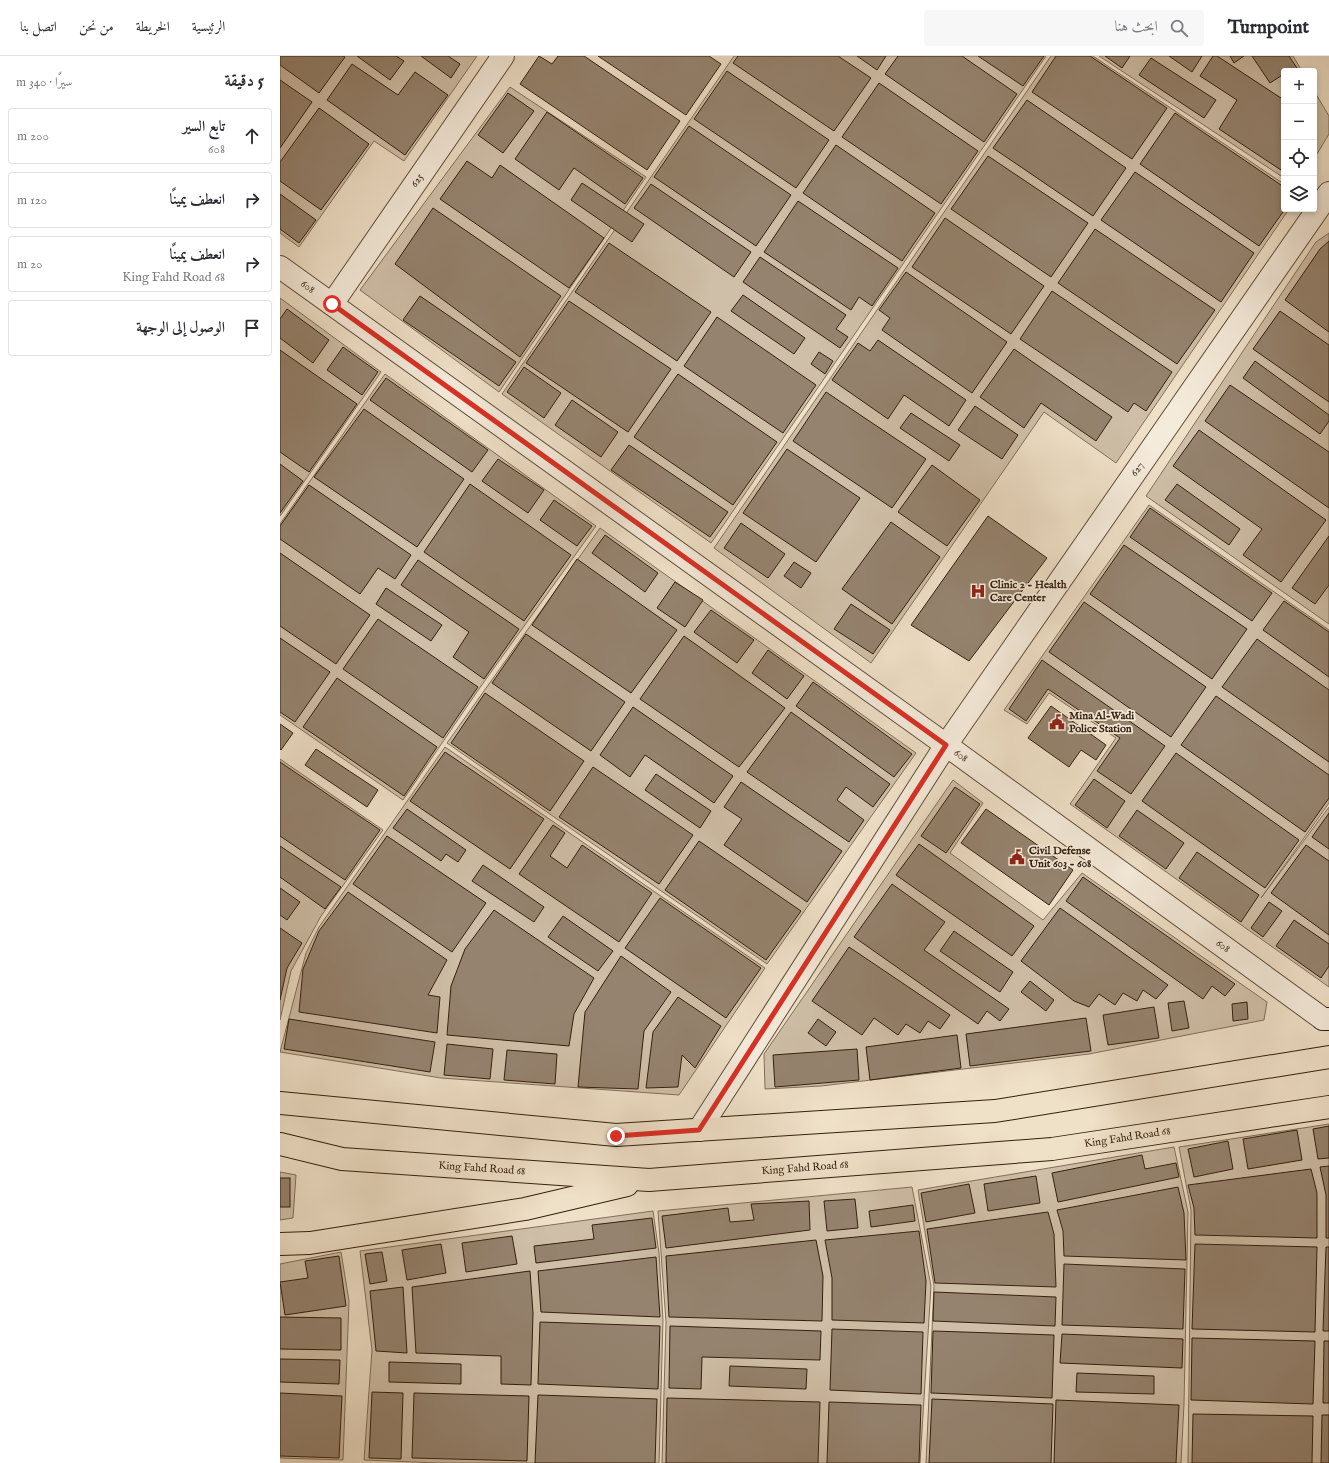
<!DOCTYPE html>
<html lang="ar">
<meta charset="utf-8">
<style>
body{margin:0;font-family:"IM FELL English",Amiri,serif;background:#f7f7f7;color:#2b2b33;direction:rtl}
.controls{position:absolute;right:12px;top:12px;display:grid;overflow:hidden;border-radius:4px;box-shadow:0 2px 6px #0003}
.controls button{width:36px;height:36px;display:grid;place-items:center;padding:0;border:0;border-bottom:1px solid #e1e1e2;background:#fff;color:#2b2b33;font:20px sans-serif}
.stop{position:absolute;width:12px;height:12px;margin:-9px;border:3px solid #d93025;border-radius:50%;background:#fff}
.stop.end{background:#d93025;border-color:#fff;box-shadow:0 1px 4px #0008}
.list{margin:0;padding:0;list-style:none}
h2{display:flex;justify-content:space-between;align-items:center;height:52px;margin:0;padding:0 16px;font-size:17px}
h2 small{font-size:13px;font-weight:400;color:#7c7c81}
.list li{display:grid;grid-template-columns:26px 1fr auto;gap:12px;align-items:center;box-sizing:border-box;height:56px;margin:0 8px 8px;padding:0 8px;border:1px solid #e1e1e2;border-radius:4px}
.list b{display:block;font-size:15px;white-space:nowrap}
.list p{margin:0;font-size:13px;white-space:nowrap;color:#7c7c81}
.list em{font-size:13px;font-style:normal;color:#7c7c81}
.icon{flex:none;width:22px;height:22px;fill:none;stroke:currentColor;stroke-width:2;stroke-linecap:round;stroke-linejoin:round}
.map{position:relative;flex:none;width:1049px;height:1407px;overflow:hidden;direction:ltr}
header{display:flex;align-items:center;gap:24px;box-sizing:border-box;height:56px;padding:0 20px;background:#fff;border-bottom:1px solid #e1e1e2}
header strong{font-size:19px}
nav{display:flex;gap:22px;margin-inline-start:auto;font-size:14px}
.search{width:280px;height:36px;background:#f7f7f7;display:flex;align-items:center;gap:10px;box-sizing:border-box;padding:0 14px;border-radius:4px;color:#7c7c81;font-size:15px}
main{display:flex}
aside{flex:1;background:#fff}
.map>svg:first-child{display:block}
</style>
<header>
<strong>Turnpoint</strong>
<div class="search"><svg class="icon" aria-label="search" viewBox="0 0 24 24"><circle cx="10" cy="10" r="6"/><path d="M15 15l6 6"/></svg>ابحث هنا</div>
<nav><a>الرئيسية</a><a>الخريطة</a><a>من نحن</a><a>اتصل بنا</a></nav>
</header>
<main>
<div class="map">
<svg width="1049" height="1407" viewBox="0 0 1049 1407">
<rect width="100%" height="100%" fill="#efe0c8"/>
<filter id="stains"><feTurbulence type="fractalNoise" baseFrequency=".005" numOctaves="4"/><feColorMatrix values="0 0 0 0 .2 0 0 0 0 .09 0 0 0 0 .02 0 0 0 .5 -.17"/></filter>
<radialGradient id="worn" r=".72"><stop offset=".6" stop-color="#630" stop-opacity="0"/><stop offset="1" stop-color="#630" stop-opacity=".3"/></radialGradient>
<g fill="#cfbfa8" stroke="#826f5b">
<path d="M0 0H197L124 105 94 85 19 191 0 177Z"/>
<path d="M454 0H766L431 487 222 338Z"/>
<path d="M771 0H813L1004 128V153H1009L836 407 764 356 591 607 434 492Z"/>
<path d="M819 0H1013L1022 15H1004V122Z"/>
<path d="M230 31 366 121 219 336 80 234Z"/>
<path d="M1034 35 1049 60V78L1034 103Z"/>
<path d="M1049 177V568L866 440 1036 186Z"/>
<path d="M0 242 101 316 0 460Z"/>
<path d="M105 318 316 470 201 630 123 744 0 659V468Z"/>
<path d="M869 449 1049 574V747L981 842 1049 751V931L790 748 836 682 769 637 747 668 724 654Z"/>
<path d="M320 472 636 697 487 908 167 687Z"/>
<path d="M165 691 485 912 399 1039 161 1022 0 996 26 897 39 871Z"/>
<path d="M0 703 103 774 41 860 11 915 0 964Z"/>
<path d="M673 724 703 747 670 797 763 864 802 817 987 946 984 964 809 998 541 1030 485 1033 484 998Z"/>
<path d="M1049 1068V1407H908L911 1154 899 1091Z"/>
<path d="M894 1091 908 1156 904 1348 901 1407H646L654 1230 638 1134Z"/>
<path d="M0 1116 16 1119 13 1162 0 1164Z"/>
<path d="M632 1131 651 1230 640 1407H382L386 1266 378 1155Z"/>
<path d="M373 1155 379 1197 383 1264 379 1407H159L84 1404 92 1294 80 1195Z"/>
<path d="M61 1196 69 1245 63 1404 0 1402V1208Z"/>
</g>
<g fill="#95836f" stroke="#341f0e">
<path d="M0 0H63L65 1 39 37 0 9Z"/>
<path d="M77 0H116L124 5 110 24Z"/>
<path d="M141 0H168L180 8 171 22Z"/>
<path d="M259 0 272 8 278 0H304L400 65 367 114 240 28Z"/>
<path d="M318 0H429L441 8 406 59Z"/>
<path d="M458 0H558L591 22 554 75 453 7Z"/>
<path d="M577 0H606L597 14Z"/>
<path d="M618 0H682L737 38 704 86 605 18Z"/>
<path d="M698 0H764L743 30Z"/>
<path d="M776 0H810L887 52 852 103 752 36Z"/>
<path d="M825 0H850L842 12Z"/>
<path d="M889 0H922L912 16Z"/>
<path d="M933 0H937L1004 44V116L939 73 957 44 920 20Z"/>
<path d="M950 0H964L954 7Z"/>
<path d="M972 0H1009L1019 15H1004V18L990 27Z"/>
<path d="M871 2 936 44 924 62 859 19Z"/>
<path d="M72 8 118 39 135 16 168 39 125 99 47 44Z"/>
<path d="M447 15 549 84 516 132 414 63Z"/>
<path d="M0 24 32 46 0 92Z"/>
<path d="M599 27 698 95 661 148 562 81Z"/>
<path d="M228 37 254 55 223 97 198 79Z"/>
<path d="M747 44 846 112 813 160 713 92Z"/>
<path d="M39 52 89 88 41 154 0 125V106Z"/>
<path d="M267 56 363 122 345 148 294 112 279 134 235 103Z"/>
<path d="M895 57 1004 131 1005 153 979 190 860 108Z"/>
<path d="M409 70 511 139 476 190 374 121Z"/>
<path d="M556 89 655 157 622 205 523 137Z"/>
<path d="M708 100 808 167 771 221 671 153Z"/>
<path d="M187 105 212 122 220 109 324 182 289 232 160 143Z"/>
<path d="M855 116 974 197 941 246 821 164Z"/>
<path d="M302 127 364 168 352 186 291 144Z"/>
<path d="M371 128 471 196 454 221 354 152Z"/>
<path d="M0 138 36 164 19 187 0 173Z"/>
<path d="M518 145 618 212 592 250 579 241 571 254 484 196Z"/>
<path d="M153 152 281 240 240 301 115 208Z"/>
<path d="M665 162 764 230 731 278 632 211Z"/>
<path d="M815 173 935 254 897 308 778 227Z"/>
<path d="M1049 185V276L1005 244 1040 193Z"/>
<path d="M329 187 431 256 397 305 295 236Z"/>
<path d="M480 201 566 259 556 273 568 281 560 292 463 226Z"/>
<path d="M626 216 727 286 692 337 602 274 610 262 599 254Z"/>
<path d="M772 235 892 316 866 355 854 347 848 356 740 283Z"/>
<path d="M463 239 525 282 514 298 451 255Z"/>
<path d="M140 240 236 306 219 330 123 264Z"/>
<path d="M289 245 391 313 348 376 246 307Z"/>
<path d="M7 253 49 284 33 307 0 282V263Z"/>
<path d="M1000 255 1049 289V346L973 293Z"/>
<path d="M437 261 536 329 503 377 404 310Z"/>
<path d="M598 284 686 344 669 370 624 339 608 363 552 324 578 287 590 295Z"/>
<path d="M63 291 98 316 82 339 47 314Z"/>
<path d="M734 293 832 361 816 385 761 347 744 372 700 341Z"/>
<path d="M0 294 77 348 29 416 0 396Z"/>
<path d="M539 296 553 305 545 318 531 308Z"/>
<path d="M975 305 1049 359V365L1040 378 963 322Z"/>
<path d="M244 311 281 337 264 362 227 336Z"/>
<path d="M398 318 497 386 453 449 354 381Z"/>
<path d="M106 322 208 394 192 416 90 344Z"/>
<path d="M950 329 1049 396V452L925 365Z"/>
<path d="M546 336 646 403 612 452 513 385Z"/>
<path d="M292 344 338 376 321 401 275 369Z"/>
<path d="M695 350 738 379 722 403 678 374Z"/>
<path d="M84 353 184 423 137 491 34 421Z"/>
<path d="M631 357 680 389 669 405 620 372Z"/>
<path d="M919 374 1046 464 1001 526 963 499 982 473 893 410Z"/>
<path d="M349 389 448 456 430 481 331 414Z"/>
<path d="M507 393 580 442 536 506 463 457Z"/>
<path d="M218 403 264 434 248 457 202 425Z"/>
<path d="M0 408 23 425 0 457Z"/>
<path d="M652 409 700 444 667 490 618 456Z"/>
<path d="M190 428 291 499 244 565 144 496Z"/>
<path d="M897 428 960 473 949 489 885 444Z"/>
<path d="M29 429 131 499 115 523 98 512 80 538 0 483V470Z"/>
<path d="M274 444 312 470 297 490 260 464Z"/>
<path d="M870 452 992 537 972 565 850 481Z"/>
<path d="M708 460 767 502 689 605 631 569Z"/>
<path d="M611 466 660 501 612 568 562 533Z"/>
<path d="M461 467 505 498 488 522 444 492Z"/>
<path d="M325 479 378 517 365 536 312 497Z"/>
<path d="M1049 480V529L1035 548 1012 532Z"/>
<path d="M844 489 967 573 932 623 810 538Z"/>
<path d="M0 497 90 559 56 608 0 570Z"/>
<path d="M297 503 397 574 351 637 252 569Z"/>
<path d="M138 504 239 573 204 623 173 601 189 576 121 529Z"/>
<path d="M514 506 531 517 521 532 504 520Z"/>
<path d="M395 526 423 544 405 571 377 552Z"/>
<path d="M106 532 162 569 151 585 96 548Z"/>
<path d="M1004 545 1049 576V621L983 574Z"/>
<path d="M804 546 926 631 891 681 769 596Z"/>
<path d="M571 548 610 574 593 598 554 573Z"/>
<path d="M431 554 474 584 457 607 414 576Z"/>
<path d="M98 563 198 631 163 682 63 613Z"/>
<path d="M246 578 345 646 311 695 212 627Z"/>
<path d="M404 580 505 652 459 711 360 643Z"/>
<path d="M0 582 50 616 15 666 0 656Z"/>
<path d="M977 583 1049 634V706L942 631Z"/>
<path d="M488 594 524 620 507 643 472 617Z"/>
<path d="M762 604 885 690 851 738 817 715 840 682 768 633 746 665 729 653Z"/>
<path d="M57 622 157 691 124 740 23 671Z"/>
<path d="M533 626 632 698 614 721 516 650Z"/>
<path d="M205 637 304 705 270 755 171 687Z"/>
<path d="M936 640 1049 719V742L1025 776 901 689Z"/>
<path d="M771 650 826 689 816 704 801 694 789 711 748 682Z"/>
<path d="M353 651 453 720 434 747 365 699 350 721 320 699Z"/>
<path d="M511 656 610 728 593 751 566 731 557 744 584 764 569 786 467 716Z"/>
<path d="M0 668 13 677 1 694 0 693Z"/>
<path d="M36 693 98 734 87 751 25 709Z"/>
<path d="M165 696 264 763 230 813 130 745Z"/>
<path d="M896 697 1019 784 985 832 862 745Z"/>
<path d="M0 706 100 774 65 824 0 780Z"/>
<path d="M313 711 413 779 379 828 279 761Z"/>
<path d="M376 718 431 755 420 772 365 734Z"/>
<path d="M814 723 845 745 827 772 795 749Z"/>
<path d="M461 726 562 795 527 846 444 789 462 763 444 751Z"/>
<path d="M675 731 700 748 666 797 641 780Z"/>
<path d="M127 753 186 794 178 806 166 798 161 805 113 772Z"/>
<path d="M706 753 793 814 769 849 681 787Z"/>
<path d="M857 754 904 787 886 813 839 780Z"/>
<path d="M1049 757V793L1032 781Z"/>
<path d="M273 769 285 777 270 800 287 812 302 789 372 837 339 886 239 818Z"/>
<path d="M107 780 206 847 172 896 73 828Z"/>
<path d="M419 785 521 855 486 904 385 834Z"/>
<path d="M639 788 754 870 732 900 616 819Z"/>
<path d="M1026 789 1049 805V879L991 837Z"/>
<path d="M0 790 61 831 45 853 0 821Z"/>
<path d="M917 796 979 839 961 866 899 822Z"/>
<path d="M203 809 264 851 254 866 192 825Z"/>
<path d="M803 821 955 928 945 940 932 930 923 943 786 845Z"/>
<path d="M612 828 665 866 644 894 729 953 720 965 707 955 698 968 574 881Z"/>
<path d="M0 832 20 846 7 864 0 859Z"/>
<path d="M68 836 167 904 148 939 160 941 157 977 19 956 23 913 39 875Z"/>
<path d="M380 842 481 912 446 962 345 892Z"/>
<path d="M989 846 1002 855 983 881 971 872Z"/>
<path d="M780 852 888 929 876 943 863 934 857 945 843 937 835 949 819 938 809 951 794 945 741 905Z"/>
<path d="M214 854 314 922 294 958 289 990 167 979 171 930 185 893Z"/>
<path d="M283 860 333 895 318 915 268 881Z"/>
<path d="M1014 864 1049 888V910L1041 922 996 890Z"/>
<path d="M0 872 22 887 7 912 0 944Z"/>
<path d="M674 875 733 916 720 936 660 895Z"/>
<path d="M569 891 670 959 660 973 648 965 640 977 626 968 618 979 594 962 582 979 532 945Z"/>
<path d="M341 900 391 936 364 975 358 1033 298 1031 305 956Z"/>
<path d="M750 925 774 944 766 955 741 936Z"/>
<path d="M398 941 441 970 415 1012 402 999 398 1031 366 1032 373 976Z"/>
<path d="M904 945 909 972 892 975 888 947Z"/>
<path d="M967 946 968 963 953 965 952 948Z"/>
<path d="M874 951 879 982 828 989 823 959Z"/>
<path d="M806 962 811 995 690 1010 686 978Z"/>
<path d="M9 963 155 986 150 1016 4 993Z"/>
<path d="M538 963 556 976 546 990 528 977Z"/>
<path d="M677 979 681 1012 590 1024 586 991Z"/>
<path d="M167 988 213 993 210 1023 164 1019Z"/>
<path d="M577 993 579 1024 495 1031 493 999Z"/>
<path d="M227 994 277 998 275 1028 224 1024Z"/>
<path d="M1049 1070V1102L1038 1103 1033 1073Z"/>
<path d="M1017 1074 1022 1104 968 1113 963 1083Z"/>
<path d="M948 1085 953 1113 914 1121 908 1093Z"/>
<path d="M862 1099 865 1113 896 1107 899 1121 778 1146 772 1117Z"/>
<path d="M1049 1110V1182H1046V1139L1040 1111Z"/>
<path d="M1031 1113 1037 1137V1182L915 1179 914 1152 908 1129Z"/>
<path d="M756 1120 760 1147 708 1155 704 1128Z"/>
<rect x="0" y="1122" width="10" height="29"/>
<path d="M689 1128 695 1157 646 1166 641 1137Z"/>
<path d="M898 1131 904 1157 906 1204 784 1200 783 1175 777 1154Z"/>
<path d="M575 1143 578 1172 547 1175 544 1145Z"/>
<path d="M529 1145 530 1174 386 1192 382 1160 448 1152 450 1166 474 1164 471 1148Z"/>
<path d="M633 1149 635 1165 591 1171 589 1155Z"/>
<path d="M768 1156 774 1178 776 1231 655 1227 647 1173Z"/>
<path d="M372 1162 376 1192 256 1207 254 1190 314 1183 312 1169Z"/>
<path d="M639 1175 646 1225 644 1267 552 1264V1222L545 1184Z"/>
<path d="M232 1180 237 1208 186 1216 182 1187Z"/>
<path d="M536 1184 543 1220 542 1265 389 1261 386 1200Z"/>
<path d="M161 1188 166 1217 127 1224 122 1194Z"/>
<path d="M915 1188 1037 1191 1035 1276 912 1273Z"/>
<path d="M1046 1191H1049V1275H1043Z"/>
<path d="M102 1196 107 1225 90 1228 85 1198Z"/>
<path d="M59 1200 66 1250 5 1259 0 1226 28 1222 25 1205Z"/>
<path d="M376 1201 380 1261 261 1256 258 1215Z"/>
<path d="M784 1208 905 1213 903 1273 782 1269Z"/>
<path d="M250 1215 253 1257 251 1329 221 1328V1300L136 1297 132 1231Z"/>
<path d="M123 1231 127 1297 96 1295 90 1235Z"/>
<path d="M654 1236 776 1241 775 1270 653 1265Z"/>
<path d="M0 1261 61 1262V1294L0 1293Z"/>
<path d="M260 1266 380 1270 378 1333 258 1328Z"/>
<path d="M390 1270 541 1275 540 1304 422 1301 421 1333 389 1332Z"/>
<path d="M552 1273 643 1276 641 1338 550 1334Z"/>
<path d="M653 1275 774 1279 772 1342 651 1337Z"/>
<path d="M782 1278 903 1283 902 1312 780 1307Z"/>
<path d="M912 1282 1035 1285 1033 1348 911 1344Z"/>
<path d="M1044 1285H1049V1347H1043Z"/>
<path d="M0 1303 60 1304 59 1328 0 1326Z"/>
<path d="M109 1306 181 1308V1328L109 1326Z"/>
<path d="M450 1310 527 1313 526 1333 449 1330Z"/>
<path d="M797 1317 874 1320V1338L796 1336Z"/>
<path d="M92 1336 123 1337 121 1403 89 1402Z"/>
<path d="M0 1337 62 1340 59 1402 0 1400Z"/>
<path d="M134 1337 249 1340 247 1405 132 1402Z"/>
<path d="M258 1339 377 1343 375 1407H255Z"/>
<path d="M387 1342 540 1346 538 1407H386Z"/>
<path d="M652 1343 773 1348 771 1407H649Z"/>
<path d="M776 1344 899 1349 896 1407H774Z"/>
<path d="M549 1346 641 1349 639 1407H547Z"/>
<path d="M913 1358 1033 1360 1032 1407H912Z"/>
<path d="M1042 1359H1049V1407H1041Z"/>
</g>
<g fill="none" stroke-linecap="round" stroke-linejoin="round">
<g stroke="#634f3c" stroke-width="24">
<g id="street">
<path id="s1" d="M0 211 666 689 1043 963"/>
<path id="s2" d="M52 248 223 0"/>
<path id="s3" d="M419 1074 666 689 1049 137"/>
</g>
</g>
<g stroke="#341f0e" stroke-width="24">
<path id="secondary" d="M1043 963H1049"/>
</g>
<g stroke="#341f0e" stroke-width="24">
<g id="primary">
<path d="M0 1047 336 1079 715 1055 1049 1001"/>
<path id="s4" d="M0 1088 62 1103 369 1124 772 1093 1049 1051"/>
<path d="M0 1188 30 1187 245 1153 347 1129"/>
</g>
</g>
<use href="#street" stroke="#f5ebdb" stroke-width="22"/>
<use href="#secondary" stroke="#f5ebdb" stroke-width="22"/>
<use href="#primary" stroke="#efe0c8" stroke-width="22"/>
</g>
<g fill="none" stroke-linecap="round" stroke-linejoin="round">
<path stroke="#d93025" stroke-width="5" d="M52 248 666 689 419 1074 336 1080"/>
</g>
<defs>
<g id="hospital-bare" transform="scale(1.2)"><path d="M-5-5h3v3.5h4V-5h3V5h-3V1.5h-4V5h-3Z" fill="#8f2418" stroke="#f5ebdb" stroke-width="2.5" paint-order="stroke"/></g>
<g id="civic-bare" transform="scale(1.2)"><path d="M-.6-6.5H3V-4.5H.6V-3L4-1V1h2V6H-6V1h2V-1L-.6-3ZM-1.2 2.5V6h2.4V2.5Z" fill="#8f2418" stroke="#f5ebdb" stroke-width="2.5" paint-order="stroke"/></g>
</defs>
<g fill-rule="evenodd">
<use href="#hospital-bare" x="698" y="535"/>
<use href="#civic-bare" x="777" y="666"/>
<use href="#civic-bare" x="737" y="801"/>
</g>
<g text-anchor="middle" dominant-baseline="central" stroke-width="3.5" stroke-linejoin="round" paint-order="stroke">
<g font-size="11" fill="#341f0e" stroke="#f5ebdb">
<text stroke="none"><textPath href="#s2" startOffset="150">625</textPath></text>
<text stroke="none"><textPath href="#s1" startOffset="34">608</textPath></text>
<text stroke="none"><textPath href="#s3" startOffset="793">627</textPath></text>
<text stroke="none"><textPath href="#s1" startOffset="838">608</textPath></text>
<text stroke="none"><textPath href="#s1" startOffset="1162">608</textPath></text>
<text stroke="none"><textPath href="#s4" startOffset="852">King Fahd Road 68</textPath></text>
<text stroke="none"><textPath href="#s4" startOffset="528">King Fahd Road 68</textPath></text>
<text stroke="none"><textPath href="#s4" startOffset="204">King Fahd Road 68</textPath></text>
</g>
<g font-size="11" font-weight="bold" fill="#341f0e" stroke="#f5ebdb" text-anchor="start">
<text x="710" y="529">Clinic 2 - Health<tspan x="710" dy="13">Care Center</tspan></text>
<text x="789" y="660">Mina Al-Wadi<tspan x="789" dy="13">Police Station</tspan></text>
<text x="749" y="795">Civil Defense<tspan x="749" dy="13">Unit 603 - 608</tspan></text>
</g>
</g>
<rect width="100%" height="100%" filter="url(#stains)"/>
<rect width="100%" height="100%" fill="url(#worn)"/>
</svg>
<div class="controls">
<button>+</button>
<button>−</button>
<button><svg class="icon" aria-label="locate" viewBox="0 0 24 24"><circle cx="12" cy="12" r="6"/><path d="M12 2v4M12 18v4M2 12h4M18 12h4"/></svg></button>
<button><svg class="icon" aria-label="layers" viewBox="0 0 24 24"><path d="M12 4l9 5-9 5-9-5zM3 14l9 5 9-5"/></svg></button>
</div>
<div class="stop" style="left:52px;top:248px"></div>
<div class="stop end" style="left:336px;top:1080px"></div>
</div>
<aside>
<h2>5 دقيقة<small>سيرًا · 340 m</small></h2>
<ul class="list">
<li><svg class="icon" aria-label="ahead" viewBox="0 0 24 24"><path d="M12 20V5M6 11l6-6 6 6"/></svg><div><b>تابع السير</b><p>608</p></div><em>200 m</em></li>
<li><svg class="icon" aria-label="right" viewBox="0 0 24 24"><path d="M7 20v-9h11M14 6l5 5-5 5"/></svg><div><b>انعطف يمينًا</b></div><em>120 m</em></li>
<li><svg class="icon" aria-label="right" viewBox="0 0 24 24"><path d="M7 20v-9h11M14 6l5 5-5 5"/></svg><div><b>انعطف يمينًا</b><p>King Fahd Road 68</p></div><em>20 m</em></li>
<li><svg class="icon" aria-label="arrive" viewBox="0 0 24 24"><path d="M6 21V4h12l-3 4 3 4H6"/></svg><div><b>الوصول إلى الوجهة</b></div></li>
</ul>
</aside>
</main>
